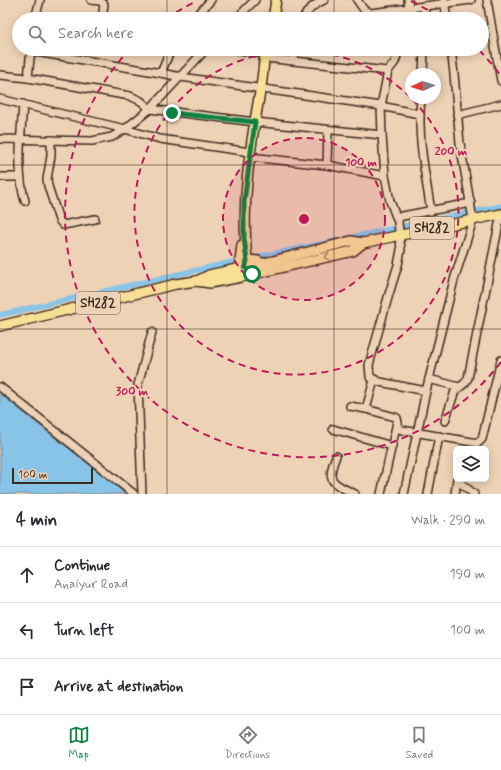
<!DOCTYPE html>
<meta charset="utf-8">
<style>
body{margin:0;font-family:Mynerve,sans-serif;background:#f2f2f3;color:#2b2b33}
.controls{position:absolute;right:12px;bottom:12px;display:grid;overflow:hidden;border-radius:6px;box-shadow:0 2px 10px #0003}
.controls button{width:36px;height:36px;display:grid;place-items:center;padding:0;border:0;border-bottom:1px solid #e1e1e2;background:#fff;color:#2b2b33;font:20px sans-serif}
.compass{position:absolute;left:405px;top:68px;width:36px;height:36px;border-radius:50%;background:#fff;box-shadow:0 2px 10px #0003;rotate:267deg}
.scale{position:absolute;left:12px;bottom:10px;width:81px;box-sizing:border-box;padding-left:4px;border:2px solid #3b2a1e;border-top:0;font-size:11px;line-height:14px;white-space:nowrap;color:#3b2a1e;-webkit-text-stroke:3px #eed2b5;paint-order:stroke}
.stop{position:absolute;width:12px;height:12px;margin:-9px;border:3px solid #0b8043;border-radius:50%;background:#fff}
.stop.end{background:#0b8043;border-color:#fff;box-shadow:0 1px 4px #0008}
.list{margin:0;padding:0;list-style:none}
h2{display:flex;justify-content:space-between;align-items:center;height:52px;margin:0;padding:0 16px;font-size:17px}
h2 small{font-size:13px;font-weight:400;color:#7c7c81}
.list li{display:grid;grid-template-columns:26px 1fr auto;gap:12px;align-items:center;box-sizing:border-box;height:56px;padding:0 16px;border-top:1px solid #e1e1e2}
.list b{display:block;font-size:15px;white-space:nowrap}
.list p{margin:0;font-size:13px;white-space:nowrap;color:#7c7c81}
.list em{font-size:13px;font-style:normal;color:#7c7c81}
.icon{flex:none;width:22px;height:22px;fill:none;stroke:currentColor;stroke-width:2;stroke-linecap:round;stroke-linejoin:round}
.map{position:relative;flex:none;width:501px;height:494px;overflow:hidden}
.search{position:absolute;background:#fff;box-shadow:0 2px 10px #0003;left:12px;right:12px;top:12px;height:44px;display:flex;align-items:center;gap:10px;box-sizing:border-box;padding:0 14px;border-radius:22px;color:#7c7c81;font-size:15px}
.sheet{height:220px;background:#fff}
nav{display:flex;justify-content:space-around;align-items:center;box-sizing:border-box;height:56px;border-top:1px solid #e1e1e2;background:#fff;font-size:11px;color:#7c7c81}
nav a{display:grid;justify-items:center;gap:2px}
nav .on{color:#0b8043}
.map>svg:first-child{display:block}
</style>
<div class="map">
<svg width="501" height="494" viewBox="0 0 501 494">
<rect width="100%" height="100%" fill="#eed2b5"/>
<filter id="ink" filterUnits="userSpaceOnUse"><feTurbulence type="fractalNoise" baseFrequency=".025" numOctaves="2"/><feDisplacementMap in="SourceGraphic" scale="8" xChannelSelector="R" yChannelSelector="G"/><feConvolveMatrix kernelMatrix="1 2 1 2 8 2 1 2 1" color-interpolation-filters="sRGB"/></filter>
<g filter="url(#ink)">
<path fill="#88c4e8" stroke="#698697" d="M0 394 115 485 125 494H0Z"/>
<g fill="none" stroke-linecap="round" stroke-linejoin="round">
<g stroke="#88c4e8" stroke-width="5.5">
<path d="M348 238 501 206"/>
<path d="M252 258 336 241"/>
<path d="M0 315 241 260"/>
</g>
<g stroke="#3b2a1e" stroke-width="10">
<g id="minor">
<path d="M91 0 100 1 104 4 102 19"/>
<path d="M357 0 364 10 371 13 471 0"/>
<path d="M408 0 409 8"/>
<path d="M444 0 447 19"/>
<path d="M487 0 501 81"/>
<path d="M35 19 40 0"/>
<path d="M194 19 211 0"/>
<path d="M236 19 255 0"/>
<path d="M303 19C308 9 314 4 324 0"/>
<path d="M400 19V10"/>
<path d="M424 19 425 6"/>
<path d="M31 49 28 78 130 96 141 101 150 109 255 122 382 135"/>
<path d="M232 49 265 54"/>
<path d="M399 49 395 62 388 71 381 106 382 135 385 176 390 201 398 222 401 250 398 265 389 294 369 365 370 377 380 382 426 391"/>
<path d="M30 51 161 73 181 77 381 106 419 114"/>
<path d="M265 58 388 71"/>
<path d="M293 60 295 49"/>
<path d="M161 73 171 49"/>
<path d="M423 74 424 49"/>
<path d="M0 75 28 78"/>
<path d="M421 98C417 136 425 173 431 211"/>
<path d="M0 99 125 129 150 109 206 49"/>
<path d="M23 104C21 135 16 172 25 201"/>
<path d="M457 115 501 104"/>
<path d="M0 139 92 141 112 137 125 129 160 139 250 152"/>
<path d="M51 140V156L47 179 48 186 59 220 63 225 95 219"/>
<path d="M249 157 327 165 385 176"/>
<path d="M327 165 328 130"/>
<path d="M0 177H20"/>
<path d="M397 217 471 203"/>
<path d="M429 379 459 387"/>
<path d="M0 387 134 494"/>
<path d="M350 406 366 409 395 417 397 418 399 429 402 430 478 443 482 439 501 360"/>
<path d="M366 409 374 380"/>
<path d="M445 421 455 391 465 383 468 378 501 214"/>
<path d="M333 429 392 446"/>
<path d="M336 456C325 483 333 483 355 494"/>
<path d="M457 480 474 494"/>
<path d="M142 494 138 385 152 332"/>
<path d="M381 494 397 422"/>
<path d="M404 494 426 391 454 280 473 220 460 143 454 74 451 49"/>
<path d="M428 494 439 436"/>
<path d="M455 494 457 479"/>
</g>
</g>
<g stroke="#3b2a1e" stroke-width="12">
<g id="major">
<path d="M273 19 276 0"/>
<path d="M242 245 240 262 248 271"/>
<path d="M258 261 247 260C241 203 250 148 260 92 263 78 263 63 266 49"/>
<path d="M197 281 209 275 273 261 351 241 363 243 501 214"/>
<path d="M0 326 176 284 196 281 210 283 241 277 353 251 363 243"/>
</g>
</g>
<use href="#minor" stroke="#eed2b5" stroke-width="7"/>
<use href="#major" stroke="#f9df96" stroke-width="9"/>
</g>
<defs><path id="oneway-chevron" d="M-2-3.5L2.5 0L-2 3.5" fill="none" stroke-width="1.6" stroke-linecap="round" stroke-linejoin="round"/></defs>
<use stroke="#9a845a" href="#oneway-chevron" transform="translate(327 257) rotate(167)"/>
</g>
<g fill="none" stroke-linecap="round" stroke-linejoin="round" filter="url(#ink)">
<path stroke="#0b8043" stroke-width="5" d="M172 113 255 122 244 202V238L247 261 245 267 252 274"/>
</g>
<path fill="none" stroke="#3b2a1e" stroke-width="1" stroke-opacity="0.55" d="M167 0V19M334 0V19M167 49V494M334 49V494M0 165H501M0 329H501"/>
<circle cx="304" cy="219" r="81" fill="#c2185b" fill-opacity=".12"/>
<g fill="none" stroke="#c2185b" stroke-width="2" stroke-dasharray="7 5">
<circle cx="304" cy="219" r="81"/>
<path d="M412 99A162 162 0 1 1 410 97"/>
<path d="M501 362A243 243 0 1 1 129 50M166 19A243 243 0 0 1 197 1M411 1A243 243 0 0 1 442 19M479 50A243 243 0 0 1 501 76"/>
</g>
<g text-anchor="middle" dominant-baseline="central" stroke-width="4" stroke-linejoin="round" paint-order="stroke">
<g fill="#eed2b5" stroke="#715c4b" stroke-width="1">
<rect x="410" y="217" width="44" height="22" rx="3"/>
<rect x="76" y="292" width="44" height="22" rx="3"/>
</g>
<g font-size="13" font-weight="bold" fill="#3b2a1e">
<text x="432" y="228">SH282</text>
<text x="98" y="303">SH282</text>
</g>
</g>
<circle cx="304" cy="219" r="6" fill="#c2185b" stroke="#eed2b5" stroke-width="2"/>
<g font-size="12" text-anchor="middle" font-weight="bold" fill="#c2185b" stroke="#eed2b5" stroke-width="4" stroke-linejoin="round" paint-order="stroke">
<text x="451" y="155">200 m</text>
<text x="361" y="166">100 m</text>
<text x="132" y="395">300 m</text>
</g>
</svg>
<div class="controls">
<button><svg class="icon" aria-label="layers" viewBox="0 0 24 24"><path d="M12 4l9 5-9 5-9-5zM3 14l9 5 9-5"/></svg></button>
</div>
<svg class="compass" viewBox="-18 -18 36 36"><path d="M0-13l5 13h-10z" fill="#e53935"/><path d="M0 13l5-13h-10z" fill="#7c7c81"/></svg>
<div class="scale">100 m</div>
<div class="stop" style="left:252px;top:274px"></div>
<div class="stop end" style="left:172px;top:113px"></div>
<div class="search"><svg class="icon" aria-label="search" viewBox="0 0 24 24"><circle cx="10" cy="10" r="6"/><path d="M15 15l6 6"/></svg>Search here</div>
</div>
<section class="sheet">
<h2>4 min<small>Walk · 290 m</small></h2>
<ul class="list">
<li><svg class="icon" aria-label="ahead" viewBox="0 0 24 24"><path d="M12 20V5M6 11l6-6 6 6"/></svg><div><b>Continue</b><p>Anaiyur Road</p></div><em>190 m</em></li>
<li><svg class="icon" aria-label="left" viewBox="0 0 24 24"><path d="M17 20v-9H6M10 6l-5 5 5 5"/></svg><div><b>Turn left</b></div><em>100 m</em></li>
<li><svg class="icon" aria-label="arrive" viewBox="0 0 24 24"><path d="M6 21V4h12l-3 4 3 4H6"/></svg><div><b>Arrive at destination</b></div></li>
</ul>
</section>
<nav>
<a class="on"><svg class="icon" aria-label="map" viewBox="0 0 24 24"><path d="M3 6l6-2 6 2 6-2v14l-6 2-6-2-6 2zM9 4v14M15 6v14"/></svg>Map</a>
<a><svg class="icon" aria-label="directions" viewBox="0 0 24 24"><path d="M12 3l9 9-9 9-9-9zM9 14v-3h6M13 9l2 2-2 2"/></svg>Directions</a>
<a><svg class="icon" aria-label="saved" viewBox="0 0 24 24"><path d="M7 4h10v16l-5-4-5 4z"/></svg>Saved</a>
</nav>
